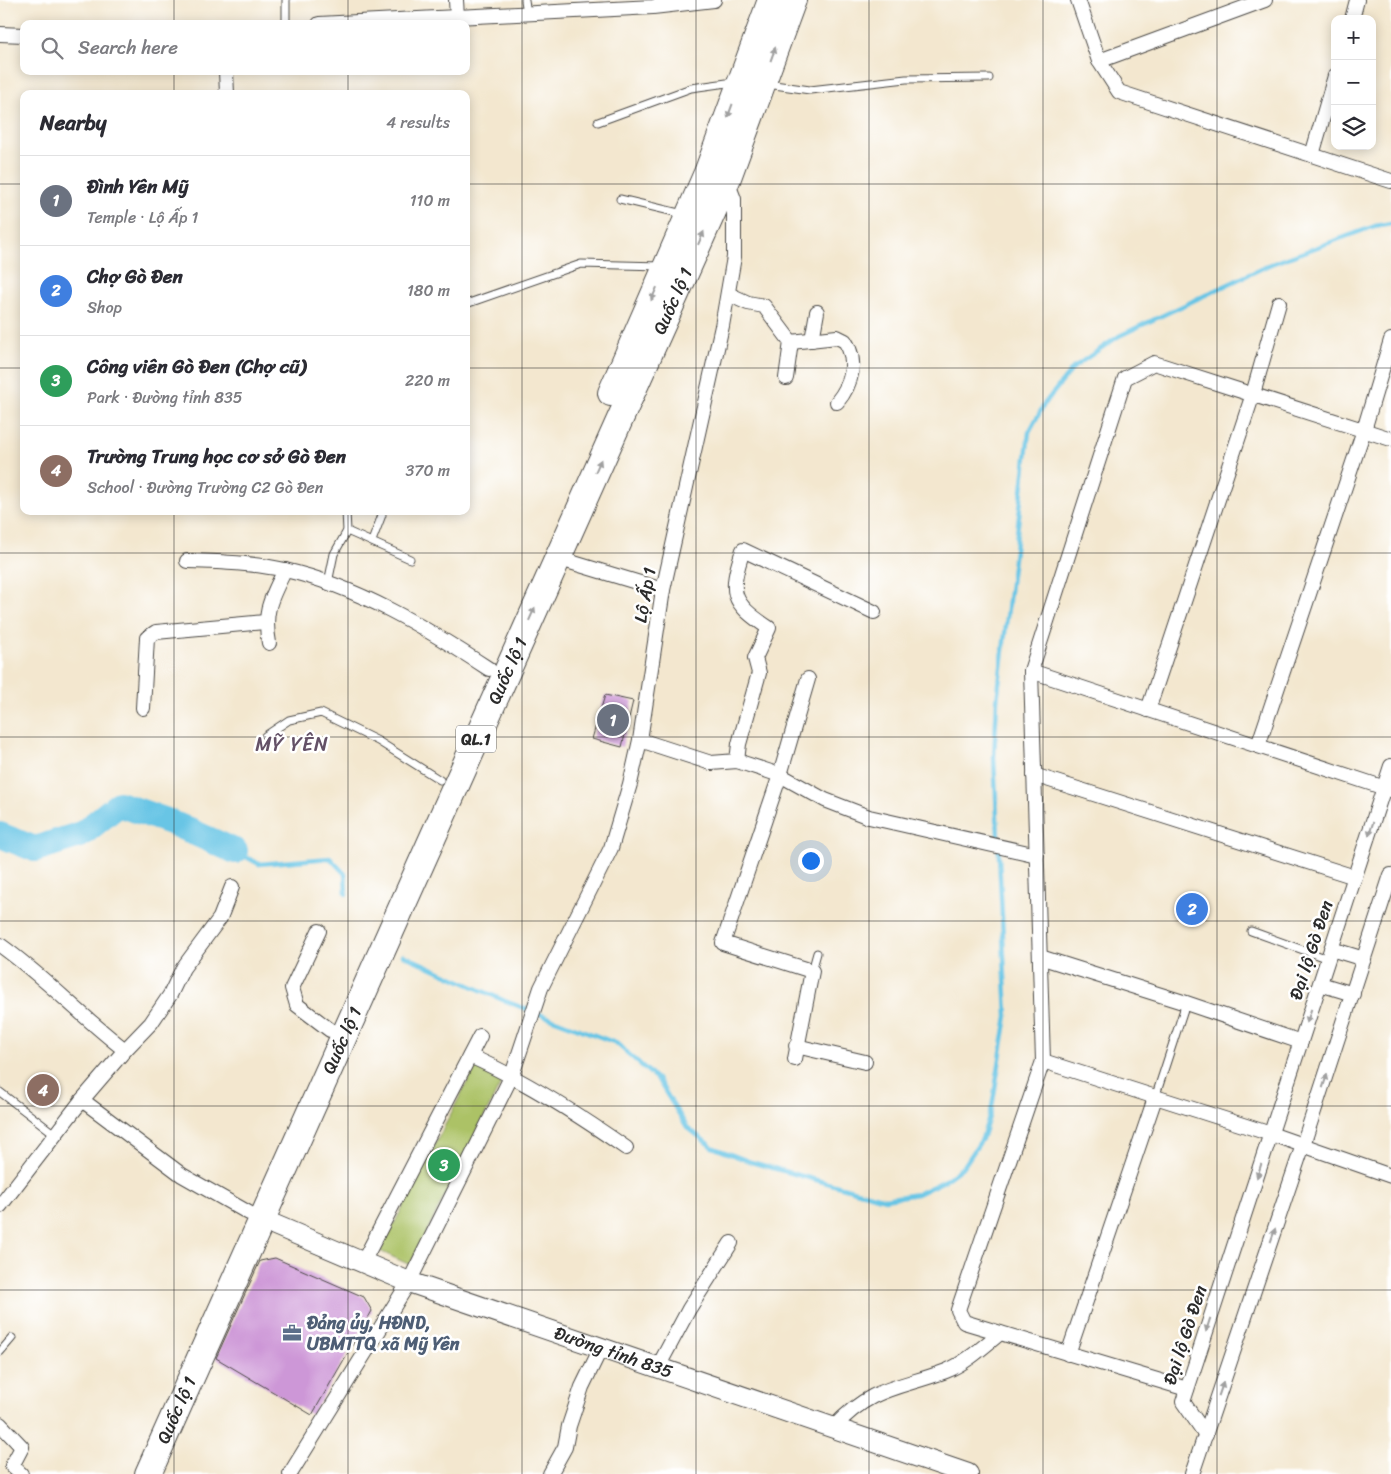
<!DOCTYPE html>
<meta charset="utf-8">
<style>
body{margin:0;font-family:Sriracha,sans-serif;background:#f2f2f3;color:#2b2b33}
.controls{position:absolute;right:15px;top:15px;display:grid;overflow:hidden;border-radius:10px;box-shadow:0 2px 12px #0003}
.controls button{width:45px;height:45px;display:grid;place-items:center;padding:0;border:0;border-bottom:1px solid #e1e1e2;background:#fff;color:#2b2b33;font:25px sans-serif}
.you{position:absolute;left:810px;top:860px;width:18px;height:18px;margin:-12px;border:4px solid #fff;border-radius:50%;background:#1a73e8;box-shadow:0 0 0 8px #1a73e833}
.badge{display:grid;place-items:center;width:32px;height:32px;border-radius:50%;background:#d1495b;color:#fff;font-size:16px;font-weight:700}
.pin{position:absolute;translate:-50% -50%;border:2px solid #fff;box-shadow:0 1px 5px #0006}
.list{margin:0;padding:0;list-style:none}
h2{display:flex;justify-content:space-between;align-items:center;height:65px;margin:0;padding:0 20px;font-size:21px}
h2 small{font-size:16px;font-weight:400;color:#7c7c81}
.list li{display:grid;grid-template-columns:32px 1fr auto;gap:15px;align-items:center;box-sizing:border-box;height:90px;padding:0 20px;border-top:1px solid #e1e1e2}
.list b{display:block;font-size:19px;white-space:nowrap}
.list p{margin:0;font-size:16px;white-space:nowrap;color:#7c7c81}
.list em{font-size:16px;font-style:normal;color:#7c7c81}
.icon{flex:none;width:28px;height:28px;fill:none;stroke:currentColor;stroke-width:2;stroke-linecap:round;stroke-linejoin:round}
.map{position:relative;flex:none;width:1391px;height:1474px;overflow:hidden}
.search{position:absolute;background:#fff;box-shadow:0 2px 12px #0003;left:20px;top:20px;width:450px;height:55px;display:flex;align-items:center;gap:12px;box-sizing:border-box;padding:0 18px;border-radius:10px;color:#7c7c81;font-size:19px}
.panel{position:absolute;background:#fff;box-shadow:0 2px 12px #0003;left:20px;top:90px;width:450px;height:425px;border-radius:10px}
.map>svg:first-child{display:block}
</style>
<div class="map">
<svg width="1391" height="1474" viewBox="0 0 1391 1474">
<rect width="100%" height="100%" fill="#fff"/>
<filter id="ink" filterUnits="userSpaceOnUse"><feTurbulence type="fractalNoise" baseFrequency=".02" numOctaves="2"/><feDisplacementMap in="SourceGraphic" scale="10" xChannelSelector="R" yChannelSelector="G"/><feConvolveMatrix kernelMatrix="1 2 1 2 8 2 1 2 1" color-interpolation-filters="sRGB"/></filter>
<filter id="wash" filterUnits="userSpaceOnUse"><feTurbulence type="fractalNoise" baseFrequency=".0096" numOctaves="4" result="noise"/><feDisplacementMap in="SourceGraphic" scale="20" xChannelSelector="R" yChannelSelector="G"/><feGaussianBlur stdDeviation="1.12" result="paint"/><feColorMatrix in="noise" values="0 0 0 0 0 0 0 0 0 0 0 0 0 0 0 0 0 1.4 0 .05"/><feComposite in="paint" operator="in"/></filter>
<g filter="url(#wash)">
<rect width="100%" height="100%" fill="#f3e7cf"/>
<path fill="#acc266" stroke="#6c7648" d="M477 1063 505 1075 410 1265 380 1251Z"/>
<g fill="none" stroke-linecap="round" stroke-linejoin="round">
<g stroke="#67c5e5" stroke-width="4.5">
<path d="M235 851 259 864 330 858 345 874 346 894"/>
<path d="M403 955 505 1001 616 1043 658 1080 687 1127 712 1147 751 1162 885 1199 917 1194 944 1181 964 1166 982 1139 992 1107 1007 1016 994 757 997 701 1029 432 1045 403 1074 367 1119 336 1271 264 1375 226 1391 223"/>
</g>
<path stroke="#67c5e5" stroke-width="26" d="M0 835 35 849 82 834 119 804 170 822 235 851"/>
</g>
<g id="blocks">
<g fill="#cd97d7">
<path d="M605 695 633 701 622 747 592 739Z"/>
<path d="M275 1258 364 1297 372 1311 312 1415 216 1358 260 1261Z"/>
</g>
</g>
</g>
<g filter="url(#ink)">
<use href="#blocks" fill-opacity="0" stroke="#494744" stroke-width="1"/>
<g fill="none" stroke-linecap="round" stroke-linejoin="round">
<g stroke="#494744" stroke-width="9">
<g id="lane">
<path d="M286 0V24"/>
<path d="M525 0 527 14"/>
<path d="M767 84 810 90 906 79 989 78"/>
<path d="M598 122 691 88 734 82"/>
<path d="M620 199 683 214"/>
<path d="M466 304 581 264 661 266"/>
<path d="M347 531 410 559"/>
<path d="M372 541 382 515"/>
<path d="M328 583 334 554 347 531 346 511"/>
<path d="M265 736 289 720 321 713 378 741 440 780"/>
<path d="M1251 931 1328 959"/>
<path d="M812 971 817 953"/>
<path d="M0 1092 56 1135"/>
<path d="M1155 1098 1186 1003"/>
<path d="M0 1352 12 1338"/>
</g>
</g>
<g stroke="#494744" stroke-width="16">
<g id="street">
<path d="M456 0 457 17"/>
<path d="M1078 0 1099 61 1119 92 1391 181"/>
<path d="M1352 19 1357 0"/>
<path d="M319 24 653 7 714 0"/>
<path d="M0 34 24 35"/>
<path d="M1099 61 1265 0"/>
<path d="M226 71 227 94"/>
<path d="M1312 155 1335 76"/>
<path d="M728 294 748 303 764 306 791 342 786 378"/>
<path d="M812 340 817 312"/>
<path d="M791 342 837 337 845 341C858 361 852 384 837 402"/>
<path d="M557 558 663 590"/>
<path d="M187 561C219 562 254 563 285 570 357 586 428 629 489 669"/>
<path d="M269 643C263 611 271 598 285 570"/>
<path d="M1031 671 1391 790"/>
<path d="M143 708 147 638 156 632 265 622"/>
<path d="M1148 710 1253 394 1279 303"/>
<path d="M640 740 711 763 737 761 780 775 825 800 869 817 1037 855"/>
<path d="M1258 746 1364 430 1391 340"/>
<path d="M737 761 739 744 759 673 755 658 769 628C730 602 729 593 743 550L874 612"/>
<path d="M1034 775 1355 877"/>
<path d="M319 931 292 988 297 1005 330 1030"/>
<path d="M0 945C45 977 82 1017 125 1050L82 1100 182 1175 249 1213"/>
<path d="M1331 949 1364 959"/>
<path d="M1040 957 1186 1003 1301 1042"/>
<path d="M1320 984 1353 994"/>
<path d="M796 1046 865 1062"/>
<path d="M125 1050 151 1023 170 995 183 968 220 918 232 887"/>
<path d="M470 1056C526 1081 576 1113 626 1148"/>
<path d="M795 1059 812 971 723 943 780 775 808 679"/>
<path d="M1043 1061 1271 1134 1391 1176"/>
<path d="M0 1206 82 1100"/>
<path d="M362 1264 480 1036"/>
<path d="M1068 1354 1155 1098"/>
<path d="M658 1367 689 1309 731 1243"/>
<path d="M1187 1389 964 1322 958 1310 1043 1061 1031 671 1125 378 1154 363 1391 439"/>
<path d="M0 1424 22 1447 12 1466 21 1474"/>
<path d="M834 1427C872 1386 898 1389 946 1371 966 1363 984 1346 1000 1333"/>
<path d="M1206 1435 1183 1402 1391 766"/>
<path d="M290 1474 409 1282 512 1075 541 988 611 848 630 784 640 740 663 590 722 326 734 257V199L727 181"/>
<path d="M550 1474 565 1447 569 1426 582 1387 601 1348"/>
<path d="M1192 1474 1303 1145 1391 875"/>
</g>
</g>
<g stroke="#494744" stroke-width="22">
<g id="secondary">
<path id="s1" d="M263 1220 409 1282 968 1474"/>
</g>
</g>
<g stroke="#494744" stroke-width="28">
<g id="highway">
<path d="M611 393 707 173 771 0"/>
<path id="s2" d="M148 1474 727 180 793 0"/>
</g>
</g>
<use href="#lane" stroke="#fff" stroke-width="7"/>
<use href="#street" stroke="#fff" stroke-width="14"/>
<use href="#secondary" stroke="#fff" stroke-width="20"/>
<use href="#highway" stroke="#fff" stroke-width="26"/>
</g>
<defs><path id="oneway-solid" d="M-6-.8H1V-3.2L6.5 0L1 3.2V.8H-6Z" transform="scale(1.25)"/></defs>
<g fill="#a0a0a0">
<use href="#oneway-solid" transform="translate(773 54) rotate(-70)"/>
<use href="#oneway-solid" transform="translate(730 111) rotate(110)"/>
<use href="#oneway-solid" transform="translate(701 238) rotate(-66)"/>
<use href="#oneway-solid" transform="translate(654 294) rotate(114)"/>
<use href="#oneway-solid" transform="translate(598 466) rotate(-66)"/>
<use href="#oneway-solid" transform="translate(532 614) rotate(-66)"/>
<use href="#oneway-solid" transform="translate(1371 829) rotate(108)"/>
<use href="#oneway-solid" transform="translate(1309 1016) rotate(108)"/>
<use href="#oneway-solid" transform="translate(1325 1081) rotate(-72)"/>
<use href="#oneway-solid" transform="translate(1259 1171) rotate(108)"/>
<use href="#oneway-solid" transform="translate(1273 1235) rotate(-71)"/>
<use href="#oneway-solid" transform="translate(1208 1325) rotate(108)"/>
<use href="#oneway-solid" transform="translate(1221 1389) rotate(-71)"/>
</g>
</g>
<path fill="none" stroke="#2b2b2b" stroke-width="1" stroke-opacity="0.55" d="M174 0V24M348 0V24M522 0V1474M696 0V1474M869 0V1474M1043 0V1474M1217 0V1474M174 71V94M348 71V94M0 184H24M466 184H1391M0 368H24M466 368H1391M174 511V1474M348 511V1474M0 553H1391M0 737H1391M0 921H1391M0 1106H1391M0 1290H1391"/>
<defs>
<g id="office-bare" transform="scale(1.5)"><path d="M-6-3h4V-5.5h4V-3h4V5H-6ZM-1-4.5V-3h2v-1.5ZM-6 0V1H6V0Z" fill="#5c6f8a" stroke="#fff" stroke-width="2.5" paint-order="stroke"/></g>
</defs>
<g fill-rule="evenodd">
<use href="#office-bare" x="292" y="1333"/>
</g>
<g text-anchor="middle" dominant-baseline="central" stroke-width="5" stroke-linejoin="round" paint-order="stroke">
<rect fill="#fff" stroke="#6b6b6b" stroke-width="1" x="456" y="725.5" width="40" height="27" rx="4"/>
<g font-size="16" font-weight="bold" fill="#2b2b2b">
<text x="476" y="739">QL.1</text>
</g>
<g font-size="18" fill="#2b2b2b" stroke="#fff">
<text stroke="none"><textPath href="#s2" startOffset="1285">Quốc lộ 1</textPath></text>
<text transform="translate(645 595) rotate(-80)">Lộ Ấp 1</text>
<text stroke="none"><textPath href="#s2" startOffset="880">Quốc lộ 1</textPath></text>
<text transform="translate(1311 950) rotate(-72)">Đại lộ Gò Đen</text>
<text stroke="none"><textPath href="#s2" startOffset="475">Quốc lộ 1</textPath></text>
<text transform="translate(1185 1335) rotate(-72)">Đại lộ Gò Đen</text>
<text stroke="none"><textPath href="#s1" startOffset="375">Đường tỉnh 835</textPath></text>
<text stroke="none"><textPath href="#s2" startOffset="70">Quốc lộ 1</textPath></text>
</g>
<g font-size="18" font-weight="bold" fill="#4e5e75" stroke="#fff" text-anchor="start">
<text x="307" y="1323">Đảng ủy, HĐND,<tspan x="307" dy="21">UBMTTQ xã Mỹ Yên</tspan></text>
</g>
<g font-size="20" letter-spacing="1" fill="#645167" stroke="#fff">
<text x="292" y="744">MỸ YÊN</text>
</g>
</g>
</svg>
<div class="controls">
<button>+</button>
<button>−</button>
<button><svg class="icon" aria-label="layers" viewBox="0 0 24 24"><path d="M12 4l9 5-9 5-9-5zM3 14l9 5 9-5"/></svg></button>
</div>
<div class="you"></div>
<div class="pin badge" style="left:613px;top:720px;background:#6b7280">1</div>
<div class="pin badge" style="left:1192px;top:909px;background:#3f7fe0">2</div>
<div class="pin badge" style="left:444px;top:1165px;background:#2e9e5b">3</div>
<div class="pin badge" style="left:43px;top:1090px;background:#8d6e63">4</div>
<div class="search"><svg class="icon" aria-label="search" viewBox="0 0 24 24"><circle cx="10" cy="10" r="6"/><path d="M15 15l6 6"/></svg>Search here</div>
<section class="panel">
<h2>Nearby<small>4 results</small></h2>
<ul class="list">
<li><span class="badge" style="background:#6b7280">1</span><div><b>Đình Yên Mỹ</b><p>Temple · Lộ Ấp 1</p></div><em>110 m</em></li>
<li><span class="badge" style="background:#3f7fe0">2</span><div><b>Chợ Gò Đen</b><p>Shop</p></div><em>180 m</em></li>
<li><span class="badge" style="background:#2e9e5b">3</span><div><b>Công viên Gò Đen (Chợ cũ)</b><p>Park · Đường tỉnh 835</p></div><em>220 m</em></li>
<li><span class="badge" style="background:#8d6e63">4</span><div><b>Trường Trung học cơ sở Gò Đen</b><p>School · Đường Trường C2 Gò Đen</p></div><em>370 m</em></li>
</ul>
</section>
</div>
